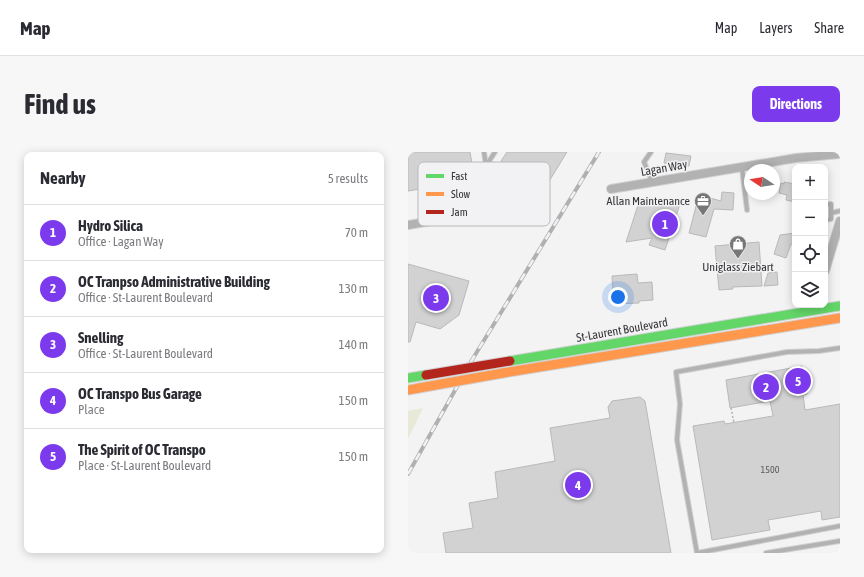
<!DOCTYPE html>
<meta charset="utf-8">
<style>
body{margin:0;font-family:"Asap Condensed",sans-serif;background:#f7f7f7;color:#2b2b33}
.controls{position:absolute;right:12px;top:12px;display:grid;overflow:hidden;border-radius:8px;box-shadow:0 2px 10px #0003}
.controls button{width:36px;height:36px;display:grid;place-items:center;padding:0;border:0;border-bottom:1px solid #e1e1e2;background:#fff;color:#2b2b33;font:20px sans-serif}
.compass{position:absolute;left:336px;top:12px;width:36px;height:36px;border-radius:50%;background:#fff;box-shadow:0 2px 10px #0003;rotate:282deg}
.you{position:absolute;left:210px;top:145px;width:14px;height:14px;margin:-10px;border:3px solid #fff;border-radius:50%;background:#1a73e8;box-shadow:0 0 0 6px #1a73e833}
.badge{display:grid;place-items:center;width:26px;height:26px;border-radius:50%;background:#7c3aed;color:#fff;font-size:13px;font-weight:700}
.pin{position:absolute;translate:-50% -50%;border:2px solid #fff;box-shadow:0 1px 4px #0006}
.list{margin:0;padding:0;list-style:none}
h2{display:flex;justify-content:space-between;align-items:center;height:52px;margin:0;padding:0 16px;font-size:17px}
h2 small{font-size:13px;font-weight:400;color:#7c7c81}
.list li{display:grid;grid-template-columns:26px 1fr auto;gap:12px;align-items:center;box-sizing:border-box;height:56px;padding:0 16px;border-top:1px solid #e1e1e2}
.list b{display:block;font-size:15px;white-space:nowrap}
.list p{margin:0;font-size:13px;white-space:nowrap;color:#7c7c81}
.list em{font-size:13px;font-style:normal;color:#7c7c81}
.icon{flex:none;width:22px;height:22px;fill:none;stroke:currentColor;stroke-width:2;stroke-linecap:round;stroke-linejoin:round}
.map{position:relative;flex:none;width:432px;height:401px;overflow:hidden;border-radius:8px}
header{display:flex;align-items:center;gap:24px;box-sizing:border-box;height:56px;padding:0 20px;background:#fff;border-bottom:1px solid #e1e1e2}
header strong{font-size:19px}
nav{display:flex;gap:22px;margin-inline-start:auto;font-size:14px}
.intro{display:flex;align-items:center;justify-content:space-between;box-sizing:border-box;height:96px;padding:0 24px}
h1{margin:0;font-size:28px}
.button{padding:10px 18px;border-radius:8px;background:#7c3aed;color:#fff;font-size:14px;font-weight:700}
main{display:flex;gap:24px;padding:0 24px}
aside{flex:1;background:#fff;border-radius:8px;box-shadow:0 2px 10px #0003}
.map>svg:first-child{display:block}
</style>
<header>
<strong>Map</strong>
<nav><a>Map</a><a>Layers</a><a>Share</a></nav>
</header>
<div class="intro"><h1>Find us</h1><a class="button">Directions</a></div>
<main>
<aside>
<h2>Nearby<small>5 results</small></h2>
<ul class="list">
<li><span class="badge">1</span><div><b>Hydro Silica</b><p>Office · Lagan Way</p></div><em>70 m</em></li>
<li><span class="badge">2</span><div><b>OC Tranpso Administrative Building</b><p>Office · St-Laurent Boulevard</p></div><em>130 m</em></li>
<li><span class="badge">3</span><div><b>Snelling</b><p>Office · St-Laurent Boulevard</p></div><em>140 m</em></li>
<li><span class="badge">4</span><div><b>OC Transpo Bus Garage</b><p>Place</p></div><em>150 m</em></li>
<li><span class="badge">5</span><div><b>The Spirit of OC Transpo</b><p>Place · St-Laurent Boulevard</p></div><em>150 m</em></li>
</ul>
</aside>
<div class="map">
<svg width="432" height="401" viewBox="0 0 432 401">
<rect width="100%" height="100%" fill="#f3f3f3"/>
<path fill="#e8e9d8" d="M15 256 0 287V259Z"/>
<g fill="#d3d2d3" stroke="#b9b9b9">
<path d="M0 0H62L67 28 0 39Z"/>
<path d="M99 0H159L140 31 137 29 133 34 93 9Z"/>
<path d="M258 1 283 4 281 14 256 11Z"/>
<path d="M376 30 387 32V50L378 48 379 43 371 41 373 31 376 32Z"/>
<path d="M314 40 326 41 325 58 306 57 298 85 281 81 291 43 313 49Z"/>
<path d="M232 47 254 54 256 47 272 52 257 98 241 93 244 86 218 90Z"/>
<path d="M387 81V93L383 92 378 106 366 102 372 83Z"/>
<path d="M351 90 354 134 324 135 325 137 311 138 307 94Z"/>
<path d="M0 112 61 129 51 163 32 177 8 170 2 190H0Z"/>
<path d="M369 120 370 133 356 134 360 121Z"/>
<path d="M229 122 230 131 244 130 245 148 231 149V151L206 152 204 124Z"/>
<path d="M394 214 399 242 395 243 397 258 432 252V365L414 368 413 359 360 368 362 378 304 388 285 274 316 269 317 272 365 264 362 249 322 256 318 228Z"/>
<path d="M232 245 237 249 263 401H38L35 381 65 376 61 351 90 346 87 320 147 309 142 276 202 266 200 255 204 249Z"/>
</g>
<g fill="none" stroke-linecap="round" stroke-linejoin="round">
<g stroke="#d1d1d1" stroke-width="6">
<g id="lane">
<path d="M76 0 78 14 87 0"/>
<path d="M243 0 236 10 244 30"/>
<path d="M78 14V35L108 36"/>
<path d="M334 16 339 58"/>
<path d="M417 53 423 52V61"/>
<path d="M417 68 423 67V61L432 59"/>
<path d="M432 196 411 199 379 200 268 220 272 252 269 288 289 401 432 374"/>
<path d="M358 401 432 389"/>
</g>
</g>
<g stroke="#d1d1d1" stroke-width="10">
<g id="street">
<path d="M203 37 388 6 432 2"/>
<path d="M0 73 75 60 101 69"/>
<path d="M417 119 432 69"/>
</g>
</g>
<g stroke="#d1d1d1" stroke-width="11">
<g id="fast">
<path d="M102 209 432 154"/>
<path d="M0 226 18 223"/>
</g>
</g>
<g stroke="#d1d1d1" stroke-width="11">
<g id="slow">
<path d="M95 221 432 166"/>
<path d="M0 238 11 236"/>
</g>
</g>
<path stroke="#b2b2b2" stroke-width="1.5" stroke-dasharray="2 2" stroke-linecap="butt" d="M323 256 326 271"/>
<use href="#lane" stroke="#b2b2b3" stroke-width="4"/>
<use href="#street" stroke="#b2b2b3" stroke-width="8"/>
<use href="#fast" stroke="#63d668" stroke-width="9"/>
<use href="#slow" stroke="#ff974d" stroke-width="9"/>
<g stroke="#b0b0b1" stroke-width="4">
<path id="rail" d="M0 322 64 208 191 0"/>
</g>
<use href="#rail" stroke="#f2f2f4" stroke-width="2.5" stroke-dasharray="8" stroke-linecap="butt"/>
<g stroke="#d1d1d1" stroke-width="11" stroke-linecap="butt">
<path id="slow-bridge" d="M11 236 95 221"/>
</g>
<g stroke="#d1d1d1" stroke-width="11" stroke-linecap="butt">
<path id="jam-bridge" d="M18 223 102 209"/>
</g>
<use href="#slow-bridge" stroke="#ff974d" stroke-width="9"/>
<use href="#jam-bridge" stroke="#b3261e" stroke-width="9"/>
</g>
<defs>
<g id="office-pin" transform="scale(0.9)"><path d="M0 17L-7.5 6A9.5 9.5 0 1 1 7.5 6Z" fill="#777778" stroke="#f2f2f4"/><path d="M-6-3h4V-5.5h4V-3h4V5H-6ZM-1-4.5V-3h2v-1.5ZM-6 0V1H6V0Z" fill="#fff"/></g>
<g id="shop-pin" transform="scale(0.9)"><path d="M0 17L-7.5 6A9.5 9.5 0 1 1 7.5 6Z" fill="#777778" stroke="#f2f2f4"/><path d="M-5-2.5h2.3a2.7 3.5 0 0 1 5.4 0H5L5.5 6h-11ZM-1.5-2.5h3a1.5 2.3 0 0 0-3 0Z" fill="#fff"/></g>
</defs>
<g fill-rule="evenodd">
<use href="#office-pin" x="295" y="49"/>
<use href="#shop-pin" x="330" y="92"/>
</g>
<g text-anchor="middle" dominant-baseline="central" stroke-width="3" stroke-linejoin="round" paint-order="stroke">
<g font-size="10" fill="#5c5c5c">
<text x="362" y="317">1500</text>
</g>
<g font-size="12" fill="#343435" stroke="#f2f2f4">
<text transform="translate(256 16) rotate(-10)">Lagan Way</text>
<text transform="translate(214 178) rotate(-10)">St-Laurent Boulevard</text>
</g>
<g font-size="12" fill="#343435" stroke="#f2f2f4" text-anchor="end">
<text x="282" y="49">Allan Maintenance</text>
<text x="330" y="115" text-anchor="middle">Uniglass Ziebart</text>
</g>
</g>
<rect x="10" y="10" width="132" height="64" rx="6" fill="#f2f2f4" stroke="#b9b9bb" stroke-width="1"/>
<rect x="18" y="22" width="18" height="4" fill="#63d668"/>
<rect x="18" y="40" width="18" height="4" fill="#ff974d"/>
<rect x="18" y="58" width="18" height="4" fill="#b3261e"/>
<g font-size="11" fill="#343435">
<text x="43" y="28">Fast</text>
<text x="43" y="46">Slow</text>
<text x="43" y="64">Jam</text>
</g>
</svg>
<div class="controls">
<button>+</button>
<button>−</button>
<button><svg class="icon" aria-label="locate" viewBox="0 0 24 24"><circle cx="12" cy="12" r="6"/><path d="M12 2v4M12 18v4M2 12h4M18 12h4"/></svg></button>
<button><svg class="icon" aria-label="layers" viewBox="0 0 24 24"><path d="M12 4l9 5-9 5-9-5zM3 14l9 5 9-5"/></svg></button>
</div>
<svg class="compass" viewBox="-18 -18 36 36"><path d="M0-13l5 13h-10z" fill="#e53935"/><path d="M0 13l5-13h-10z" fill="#7c7c81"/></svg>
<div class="you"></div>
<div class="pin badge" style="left:257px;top:72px">1</div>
<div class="pin badge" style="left:358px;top:235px">2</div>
<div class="pin badge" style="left:28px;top:146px">3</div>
<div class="pin badge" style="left:170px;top:333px">4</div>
<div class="pin badge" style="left:390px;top:229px">5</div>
</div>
</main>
